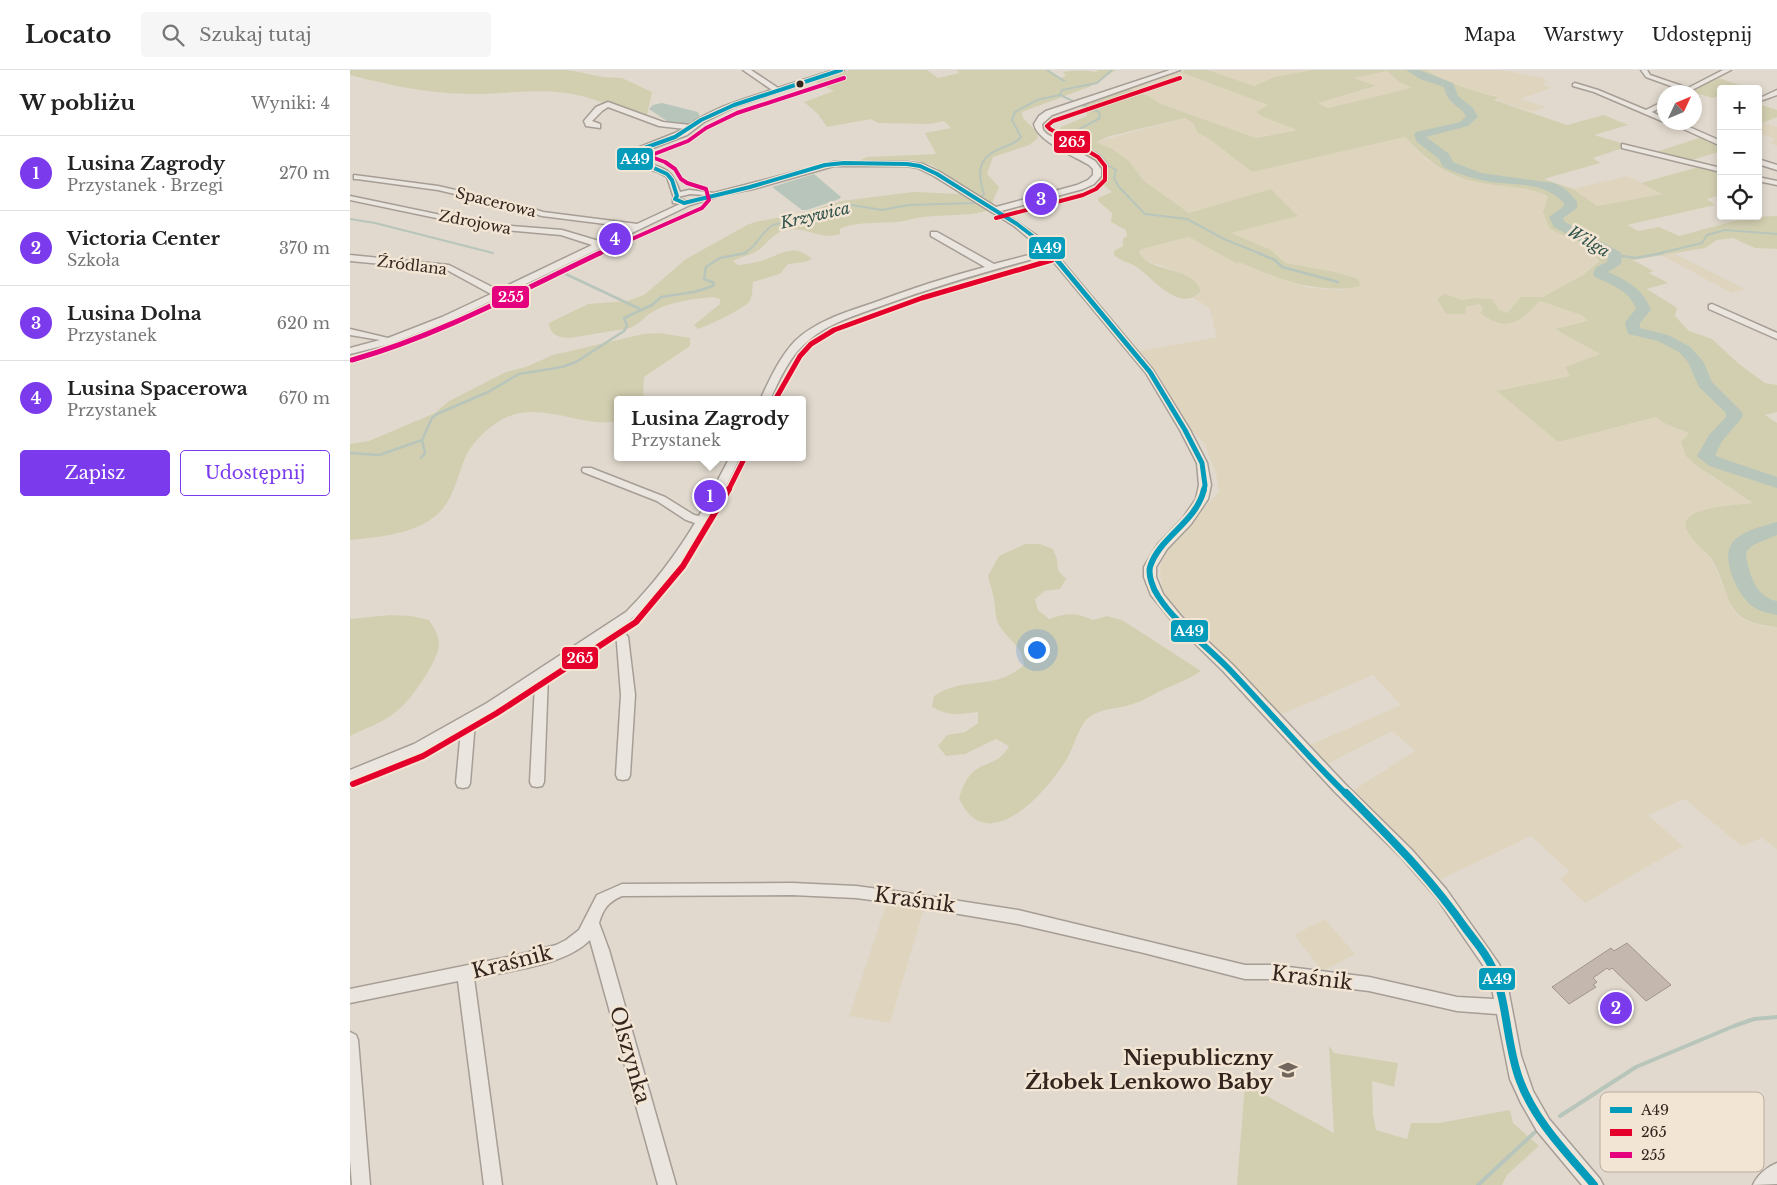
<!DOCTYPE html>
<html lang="pl">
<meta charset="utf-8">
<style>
body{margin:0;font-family:"Libre Baskerville",serif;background:#f6f6f6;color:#222}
.controls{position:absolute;right:15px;top:15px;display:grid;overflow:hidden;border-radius:5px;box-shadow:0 2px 8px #0003}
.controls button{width:45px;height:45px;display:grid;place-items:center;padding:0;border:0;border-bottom:1px solid #e0e0e0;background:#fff;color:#222;font:25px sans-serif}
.compass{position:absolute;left:1307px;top:15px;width:45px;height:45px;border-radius:50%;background:#fff;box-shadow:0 2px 8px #0003;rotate:46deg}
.you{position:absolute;left:686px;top:579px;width:18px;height:18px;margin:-12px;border:4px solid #fff;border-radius:50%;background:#1a73e8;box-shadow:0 0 0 8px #1a73e833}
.badge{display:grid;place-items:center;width:32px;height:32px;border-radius:50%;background:#7c3aed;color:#fff;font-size:16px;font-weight:700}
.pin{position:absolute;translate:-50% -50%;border:2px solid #fff;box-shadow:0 1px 5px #0006}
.popup{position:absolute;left:264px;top:326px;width:192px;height:65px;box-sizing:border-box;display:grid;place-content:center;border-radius:5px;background:#fff;filter:drop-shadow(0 1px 4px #0005);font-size:16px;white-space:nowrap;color:#767676}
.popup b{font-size:19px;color:#222}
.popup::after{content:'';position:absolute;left:50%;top:100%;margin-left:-10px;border:10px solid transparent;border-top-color:#fff}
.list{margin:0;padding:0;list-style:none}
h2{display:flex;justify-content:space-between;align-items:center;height:65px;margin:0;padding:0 20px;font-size:21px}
h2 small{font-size:16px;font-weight:400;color:#767676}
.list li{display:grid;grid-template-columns:32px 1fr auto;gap:15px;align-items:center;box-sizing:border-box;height:75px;padding:0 20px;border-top:1px solid #e0e0e0}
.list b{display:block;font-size:19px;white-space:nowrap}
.list p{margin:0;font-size:16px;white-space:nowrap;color:#767676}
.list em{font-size:16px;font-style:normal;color:#767676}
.actions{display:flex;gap:10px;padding:15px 20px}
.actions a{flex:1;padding:11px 0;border:1px solid #7c3aed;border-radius:5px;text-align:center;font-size:18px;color:#7c3aed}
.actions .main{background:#7c3aed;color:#fff}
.icon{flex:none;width:28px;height:28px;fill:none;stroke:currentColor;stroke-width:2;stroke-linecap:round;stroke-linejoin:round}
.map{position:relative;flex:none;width:1427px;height:1115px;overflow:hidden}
header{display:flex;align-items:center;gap:30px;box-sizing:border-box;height:70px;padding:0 25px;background:#fff;border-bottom:1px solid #e0e0e0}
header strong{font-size:24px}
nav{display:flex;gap:28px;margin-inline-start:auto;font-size:18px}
.search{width:350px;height:45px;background:#f6f6f6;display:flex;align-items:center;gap:12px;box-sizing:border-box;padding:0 18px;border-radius:5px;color:#767676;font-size:19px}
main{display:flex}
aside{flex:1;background:#fff}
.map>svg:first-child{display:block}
</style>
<header>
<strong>Locato</strong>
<div class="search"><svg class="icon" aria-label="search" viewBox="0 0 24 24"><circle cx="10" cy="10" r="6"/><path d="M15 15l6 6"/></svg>Szukaj tutaj</div>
<nav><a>Mapa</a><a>Warstwy</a><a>Udostępnij</a></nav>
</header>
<main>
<aside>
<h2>W pobliżu<small>Wyniki: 4</small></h2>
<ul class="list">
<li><span class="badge">1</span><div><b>Lusina Zagrody</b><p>Przystanek · Brzegi</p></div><em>270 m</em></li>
<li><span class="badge">2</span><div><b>Victoria Center</b><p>Szkoła</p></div><em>370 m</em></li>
<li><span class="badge">3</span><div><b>Lusina Dolna</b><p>Przystanek</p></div><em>620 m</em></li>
<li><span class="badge">4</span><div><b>Lusina Spacerowa</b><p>Przystanek</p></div><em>670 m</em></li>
</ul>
<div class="actions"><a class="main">Zapisz</a><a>Udostępnij</a></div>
</aside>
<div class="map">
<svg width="1427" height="1115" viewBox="0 0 1427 1115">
<rect width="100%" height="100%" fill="#e1d9cd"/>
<g fill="#dfd5bf">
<path d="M858 0H962L924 7 904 16Z"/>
<path d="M1076 0H1152L1195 8 1193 10 1198 12 1192 14 1201 18 1170 29 1197 37 1182 42 1143 29 1147 26 1116 20 1091 10Z"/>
<path d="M1037 1 1049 12 1061 18 978 38 967 33 1025 17 1003 8Z"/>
<path d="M830 2 919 35 906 43 949 59 906 68 811 34 798 26 777 18Z"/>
<path d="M835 48 844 54 847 62 858 68 902 102 1055 67 1076 89 1102 106 1144 115 1179 118 1198 126 1200 159 1243 179 1249 190 1233 205 1193 227H1171L1157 243 1125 228 1112 230 1095 224 1116 237 1129 234 1134 238 1130 242 1138 249 1183 239 1190 231 1231 245 1238 252 1206 259 1250 284 1215 297 1221 306 1148 321 1208 372 1306 347 1316 354 1339 363 1362 407 1404 433 1371 436 1349 476 1359 486 1367 501 1382 538 1391 548 1410 556 1427 557V779L1412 768 1391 776 1335 729 1298 745 1333 776 1235 833 1210 809 1219 801 1181 766 1089 810 1064 781 1002 721 1065 681 1042 661 977 694 960 675 1051 635 1023 605 930 645 840 554 812 521 810 497 816 478 869 422 866 404 854 373 838 356 809 305 790 281 867 267 859 237 841 227 848 225 849 216 846 212 829 202 795 190 789 182 792 179 839 167 919 205 960 218 993 220 1008 209 985 202 936 193 930 190 928 186 880 163 921 120 839 143 794 111 779 91 762 79 745 72Z"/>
<path d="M1414 53 1427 57V76L1419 73 1425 69 1408 62V55Z"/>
<path d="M1277 106 1313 124 1247 136 1223 119Z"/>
<path d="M1325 184 1395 219 1382 223 1311 185Z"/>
<path d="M538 829 575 835 540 953 499 946Z"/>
<path d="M975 849 1005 884 973 901 944 865Z"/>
</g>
<g fill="#d2cfb1" fill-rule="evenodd">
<path d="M0 0H218L253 7 272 8 302 22 297 45C269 42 244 26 216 23 183 18 149 25 117 24 76 23 39 15 0 5Z"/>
<path d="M500 0H577L588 8 609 3 607 0H699L710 8 716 6 713 2C722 0 736 0 745 2L749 0H766L739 17 672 42 673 48 688 63 687 69 679 75 643 87 637 104 649 117 639 140C619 147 594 144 574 147 565 148 556 151 547 152 532 153 502 152 490 159V164C472 171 455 156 436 160 421 163 417 176 405 182 398 186 390 187 383 191L388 195C396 194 404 193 411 191 430 185 444 172 462 189L455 192 438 194 430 204 403 212C402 219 403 226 399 232 395 238 357 256 348 259L344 255 370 234V229L363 227C344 229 323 231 306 240 295 245 291 254 280 258L220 268C209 268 200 265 199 253L238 234 277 231 294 225 336 189 397 155 405 152 456 142 492 131 563 122 613 124 614 117 611 114 582 95 563 90 508 91 517 87 586 84 575 63 601 58 594 51 580 54 528 53 521 49 477 57 468 44 454 32 484 21 465 12Z"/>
<path d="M836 0H858L904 16 924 7 962 0H1076C1099 14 1122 21 1148 27L1144 30 1217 55 1254 45 1278 55 1244 65 1275 74 1274 76 1276 77 1243 88 1250 93 1194 109 1223 119 1247 136 1312 124 1291 113 1352 96 1371 101V125L1357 129 1365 135 1277 155 1288 161 1309 157 1329 166 1399 147 1427 146V179L1405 178 1383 168 1367 170 1355 178 1283 190 1303 201 1299 203 1318 213 1297 219 1327 238 1325 246 1339 261 1362 269 1389 294 1415 313 1427 315V342L1415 345 1427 353V557C1371 552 1384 527 1361 488 1358 484 1353 481 1350 477 1344 472 1340 465 1336 459 1336 456 1335 453 1336 451 1343 436 1389 435 1403 433L1344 394 1336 386 1331 372 1339 363 1316 354 1306 347 1208 372 1147 321 1220 306 1215 297 1250 284 1205 259 1238 251 1231 245 1190 231C1169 253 1157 263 1130 243L1133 238 1129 234 1116 237 1115 244H1096L1087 229 1095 224 1112 230 1125 228 1142 229 1148 239 1157 243 1171 227H1193L1233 205 1249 191 1243 179 1200 159 1193 142 1198 126C1176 117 1168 118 1145 115 1103 110 1084 98 1055 67L902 102 858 68 847 62 844 54 835 48 760 66 746 72 762 79 779 91 794 111 839 143 921 119 948 146 881 163 919 179 936 193 985 202 1008 209 1011 216C968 225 928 209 889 192L888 194 839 167 792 179 789 182C799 204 843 195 851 221 830 244 804 209 788 198 780 192 771 192 764 185V181L773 176V169L777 166 776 160 761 152 762 143 748 131V128L762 122 749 111C759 80 714 85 706 62L711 57 737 46V44L731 35 777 18 798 26 811 34 906 68 947 60 911 46 906 42 918 35 830 2ZM1037 1 1049 12 1061 18 978 38 968 33 1026 16 1004 8Z"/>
<path d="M1368 8 1390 15 1381 19H1371V25L1362 28 1341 21Z"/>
<path d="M1408 34 1427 40V47L1408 55Z"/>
<path d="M1352 67 1371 76V81L1339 91 1306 82Z"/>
<path d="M310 263 340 268V276L294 307 293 330H268L267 351C234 359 192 330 155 348 139 356 122 372 115 388 106 409 104 432 84 447 61 465 27 467 0 470V374L19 371 85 343 99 331 156 302 176 297 203 285 293 264Z"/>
<path d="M675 474H690L703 479 707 489 708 500 716 509 710 519 695 521 685 529 688 540 699 549C716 543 726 542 743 550L757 546 772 550 851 601C838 610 825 614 810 621 801 626 792 631 783 634 768 639 752 638 739 647 731 652 723 678 718 687 698 721 637 791 609 728 612 719 615 710 622 703 636 690 648 696 659 676L646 669 615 684 596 686 588 676 597 665 615 662 628 653V642C609 644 600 647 582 637L584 626C615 605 643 622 674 595 671 573 659 572 649 555 644 546 646 535 643 525 642 518 639 512 638 506L649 486Z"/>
<path d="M40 545 61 546 79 550C84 558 89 565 89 575 88 591 61 630 48 640 35 652 16 658 0 666V549Z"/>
<path d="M979 976 984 983 1048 993 1044 1017 1022 1011 1023 1045 1026 1060 1057 1069 1061 1053H1089L1160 1040 1163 1053 1189 1076 1157 1105 1152 1115H887L895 1014 984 1063Z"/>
</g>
<g fill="#b8c5bb">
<path d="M312 33 348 42 350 47 337 55 320 53 299 39 303 35Z"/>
<path d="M464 104 491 127 489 129 457 140H452L422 117Z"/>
</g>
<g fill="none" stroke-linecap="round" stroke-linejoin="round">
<g stroke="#b8c5bb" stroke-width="2">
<path d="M697 0 714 11"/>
<path d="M710 25 723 31"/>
<path d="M732 34 749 42 750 48 715 67 750 85 759 96 766 100 764 108 769 117 795 144 837 149 874 169 911 184"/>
<path d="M0 149 25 153 143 183"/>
<path d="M392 184C406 179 410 163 423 155L502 135 532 140 558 135 625 133 634 124C626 100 629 86 654 77 661 74 666 73 671 67L662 50 665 42 687 30 710 25 712 20 747 13 762 0"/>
<path d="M1306 184 1352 173 1357 165 1375 160 1427 164"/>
</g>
<g stroke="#b8c5bb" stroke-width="2.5">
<path d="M908 183 925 190 932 197 988 212"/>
<path d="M1265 185 1285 188 1313 183"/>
<path d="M205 199 290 239"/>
<path d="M0 383 29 385 72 370 82 348 87 344 138 322 169 304 212 297 226 292 274 261 277 256 274 248 302 235 311 227 344 222 363 216 364 213 354 209 356 197 370 188 396 183"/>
<path d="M71 388 75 383 72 370"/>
</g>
<g stroke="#b8c5bb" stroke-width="4">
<path d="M1210 1046 1286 997 1384 956 1404 949 1427 947"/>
<path d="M1128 1115 1185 1062"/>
</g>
<g fill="#b8c5bb" fill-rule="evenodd">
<path d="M1056 0H1069L1103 13 1108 26 1123 38 1128 47 1118 56 1076 67 1099 84 1103 92 1131 103 1203 113C1213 116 1221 123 1227 132V138L1213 148 1215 152 1270 182 1272 185 1271 194 1258 202C1278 211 1293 219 1301 240L1290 253V258L1318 265 1339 276 1353 291 1362 312 1391 341 1393 345 1391 349 1372 371 1365 385 1371 388 1427 407V418L1359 396 1347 386 1359 365 1376 347V343L1349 317 1338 292 1329 282 1308 271 1278 264 1275 252 1286 239C1279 220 1262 215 1245 207L1243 204 1246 197 1257 192 1258 187 1204 157 1199 147 1214 136V133C1193 111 1169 116 1141 112 1124 109 1108 104 1093 97L1089 89 1067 72 1064 65 1066 62 1110 52 1116 46C1112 36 1098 36 1094 17L1070 9Z"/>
<path d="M1427 452V465L1403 475 1396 482C1397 501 1406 528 1427 531V545C1420 543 1411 542 1405 538 1389 529 1370 489 1382 473 1391 461 1413 456 1427 452Z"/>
</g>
</g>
<path fill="#c4b7ae" stroke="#a1958d" d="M1277 873 1321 915 1296 931 1262 898 1259 900 1257 898 1243 908 1247 912 1243 915 1246 917 1219 934 1202 917 1261 878 1264 881Z"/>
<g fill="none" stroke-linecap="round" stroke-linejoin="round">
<g stroke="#a69e96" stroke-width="3">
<g id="minor">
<path d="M393 0H401L428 18 484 0H494L386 36 354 52 337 65 287 84 286 88C311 101 319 92 330 122L339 120 364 123 484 92H557L573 94 590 102 646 137 727 115 738 110 743 105V99L739 95C724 86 687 71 684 54L689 46 696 41 820 0H830L702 45 692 54 693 60 697 64 745 91 751 99V106L744 114 733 119 651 141 696 172 803 300 840 360 857 393 861 415 858 429 841 454 817 479 806 497V507L813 524 831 546 883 595 995 714 1062 780 1096 819 1149 894 1157 913 1171 986 1183 1021 1199 1049 1250 1109 1253 1115H1232L1187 1061 1171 1033 1160 1009 1147 944 1107 941 1019 921 922 909H895L794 883 668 854 544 833 506 828 442 825 272 826C258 832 253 839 249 853L259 880 326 1115H308L240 870C214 896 158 901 124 908L152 1115H134L108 911 0 933V919L167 885 206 875 216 870 229 860 247 825 272 814 442 813 506 816 544 821 668 840 895 895H922L1019 907 1107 927 1144 929 1141 913 1135 898 1086 827 1052 788 985 722 873 601 823 552 801 525 794 507V497L808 474 833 448 846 429 849 415 847 393 830 360 796 303 698 185C641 200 586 216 531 236 506 245 479 253 459 270 440 285 430 308 420 330H410C420 309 429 288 445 271 466 251 496 242 523 233 560 219 597 207 635 197L581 166V162H587L644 194 694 181 664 156 584 106 568 98 557 96H484L403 119 372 125 340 135 99 251 40 274 0 284V278L30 270 0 265V259L38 268 92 247 141 224 97 200 0 191V185L99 195 148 220 242 175 211 165 134 158 0 130V126L134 154 212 160 249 171 279 157 192 146 169 139 88 120 7 109H4V105L88 116 171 135 193 142 287 154 330 134 323 133V129L340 131 356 125 340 124 324 128 317 107 308 102 281 92 278 88 280 81 335 59 309 56 258 37 252 41 242 51 250 54V58L236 56 234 51 246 37 258 32 313 52 340 55C364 37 395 29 422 20Z"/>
<path d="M1291 0H1297L1300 5 1338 18 1373 0H1381L1338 22H1331L1332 20 1296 7Z"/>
<path d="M1225 13 1248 20 1296 40 1314 31V36L1302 42 1314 48V52L1244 22 1223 16V14Z"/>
<path d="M1427 20V25L1413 30 1410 28Z"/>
<path d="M1318 52H1328L1371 71V76Z"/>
<path d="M1272 74 1371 98V102L1272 78Z"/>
<path d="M1408 89 1427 95V100L1408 94Z"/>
<path d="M1408 107 1427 111V115L1408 111Z"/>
<path d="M1362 234 1427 263V269L1359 239V235Z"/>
<path d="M380 387H390C361 448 329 518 270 557L278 567 285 625 280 705 278 709 273 710 268 709 266 705 271 625 267 573 266 568 261 563 198 605 194 712 192 716 187 717 182 716 180 712 185 614 125 652 120 713 118 717 113 718 108 717 106 713 111 660 74 682 0 711V700L64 674 137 633 276 542C303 515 325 486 345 453L336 450 307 431 233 402 232 400 233 398H241L315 427 344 445 349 446Z"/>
<path d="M0 962 6 965 8 970 20 1115H2L0 1089Z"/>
<path d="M1427 1093V1114L1403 1115C1407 1105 1417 1097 1427 1093Z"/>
</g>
</g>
<use href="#minor" fill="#eae5de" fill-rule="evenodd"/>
<g stroke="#f2e5d4" stroke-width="6">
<path id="bus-1-far3" d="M491 0 384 35 351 50 325 67 286 81 283 83 282 88 317 104 322 110 327 126 325 129 334 133 400 117 475 95 494 93 557 94 570 96 587 104 667 154 693 174 702 184"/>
</g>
<g stroke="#f2e5d4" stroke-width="8">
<path id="bus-1-far2" d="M701 183 800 302 835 360 852 393 855 415 854 421"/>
</g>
<g stroke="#f2e5d4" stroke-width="10">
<path id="bus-1-far1" d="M854 419C847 452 809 467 800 497 798 505 803 519 808 526 826 554 856 575 879 599 919 641 956 685 997 725"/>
</g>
<g stroke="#f2e5d4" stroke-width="12">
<path id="bus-1" d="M996 723C1040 768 1080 807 1116 859 1125 871 1136 883 1142 897 1158 932 1156 975 1170 1011 1185 1051 1216 1082 1244 1115"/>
</g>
<g stroke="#f2e5d4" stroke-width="6">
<path id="bus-2-far2" d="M646 148 733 125 746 119 755 110V96L748 87 700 59 697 56 703 51 830 8"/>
</g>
<g stroke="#f2e5d4" stroke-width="8">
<g id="bus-2-far1">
<path d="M425 330 450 286 461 274 484 260 572 228 702 190"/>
<path d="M378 421 393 391"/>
</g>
</g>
<g stroke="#f2e5d4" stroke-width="10">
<path id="bus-2" d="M3 714 73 686 147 643 286 552 333 496 379 419"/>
</g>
<g stroke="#f2e5d4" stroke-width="6">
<path id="bus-3-far1" d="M248 184 352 138 359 130 356 119 337 113 331 109 325 99 315 92 299 86 338 71 356 58 387 43 494 8"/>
</g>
<g stroke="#f2e5d4" stroke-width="8">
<path id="bus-3" d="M2 290C90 265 168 222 250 183"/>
</g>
<use href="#bus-1-far3" stroke="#059cbc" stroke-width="4"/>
<use href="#bus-1-far2" stroke="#059cbc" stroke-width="5"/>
<use href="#bus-1-far1" stroke="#059cbc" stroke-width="6"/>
<use href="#bus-1" stroke="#059cbc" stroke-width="8"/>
<use href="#bus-2-far2" stroke="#e4002b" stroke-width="4"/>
<use href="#bus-2-far1" stroke="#e4002b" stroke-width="5"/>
<use href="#bus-2" stroke="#e4002b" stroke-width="6"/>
<use href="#bus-3-far1" stroke="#e5007d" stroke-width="4"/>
<use href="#bus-3" stroke="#e5007d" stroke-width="5"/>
</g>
<defs>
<g id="school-bare" transform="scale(1.5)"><path d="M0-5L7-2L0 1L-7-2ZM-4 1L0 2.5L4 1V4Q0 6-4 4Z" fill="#71655c" stroke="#f2e5d4" stroke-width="2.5" paint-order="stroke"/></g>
</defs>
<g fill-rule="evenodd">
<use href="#school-bare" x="938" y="1000"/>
</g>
<circle fill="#34261f" stroke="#f2e5d4" stroke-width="2" cx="450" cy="14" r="4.5"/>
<g text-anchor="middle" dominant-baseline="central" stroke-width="5" stroke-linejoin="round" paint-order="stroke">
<g font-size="15" fill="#34261f" stroke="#f2e5d4">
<text transform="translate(146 132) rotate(14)">Spacerowa</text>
<text transform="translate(125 152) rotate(11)">Zdrojowa</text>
<text transform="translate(62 195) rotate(7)">Źródlana</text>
</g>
<g font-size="16" font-style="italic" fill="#30524b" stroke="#f2e5d4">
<text transform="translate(465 145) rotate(-13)">Krzywica</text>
<text transform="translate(1239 171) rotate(31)">Wilga</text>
</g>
<g font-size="21" fill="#34261f" stroke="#f2e5d4">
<text transform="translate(565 830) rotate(8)">Kraśnik</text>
<text transform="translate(162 892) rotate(-14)">Kraśnik</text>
<text transform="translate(962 908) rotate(7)">Kraśnik</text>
<text transform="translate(280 985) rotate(74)">Olszynka</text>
</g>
<g font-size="21" font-weight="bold" fill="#34261f" stroke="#f2e5d4" text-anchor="end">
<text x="923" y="988">Niepubliczny<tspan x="923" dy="24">Żłobek Lenkowo Baby</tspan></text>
</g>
</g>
<rect x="1250" y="1022" width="164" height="80" rx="8" fill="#f2e5d4" stroke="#b9ac9e" stroke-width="1"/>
<rect x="1260" y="1037" width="22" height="6" fill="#059cbc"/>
<rect x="1260" y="1059" width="22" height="7" fill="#e4002b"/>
<rect x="1260" y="1082" width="22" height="6" fill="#e5007d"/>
<g font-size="14" fill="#34261f">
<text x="1291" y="1045">A49</text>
<text x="1291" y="1067">265</text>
<text x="1291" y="1090">255</text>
</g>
<g stroke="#f2e5d4" stroke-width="2">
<rect x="703" y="60" width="38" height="24" rx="5" fill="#e4002b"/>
<rect x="266" y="77" width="38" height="24" rx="5" fill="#059cbc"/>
<rect x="678" y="166" width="38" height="24" rx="5" fill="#059cbc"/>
<rect x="141" y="215" width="39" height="24" rx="5" fill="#e5007d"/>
<rect x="820" y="549" width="39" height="24" rx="5" fill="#059cbc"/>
<rect x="211" y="576" width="38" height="24" rx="5" fill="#e4002b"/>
<rect x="1128" y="897" width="38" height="24" rx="5" fill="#059cbc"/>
</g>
<g font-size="14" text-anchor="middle" font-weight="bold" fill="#fff">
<text x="722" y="77">265</text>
<text x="285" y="94">A49</text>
<text x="697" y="183">A49</text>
<text x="161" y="232">255</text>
<text x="839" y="566">A49</text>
<text x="230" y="593">265</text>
<text x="1147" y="914">A49</text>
</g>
</svg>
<div class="controls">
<button>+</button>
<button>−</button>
<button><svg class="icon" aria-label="locate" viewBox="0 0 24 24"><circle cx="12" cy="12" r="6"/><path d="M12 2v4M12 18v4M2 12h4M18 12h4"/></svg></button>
</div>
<svg class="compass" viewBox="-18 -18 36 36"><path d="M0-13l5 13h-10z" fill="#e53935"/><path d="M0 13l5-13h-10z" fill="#767676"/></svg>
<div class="you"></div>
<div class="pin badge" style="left:360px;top:426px">1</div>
<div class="popup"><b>Lusina Zagrody</b>Przystanek</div>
<div class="pin badge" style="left:1266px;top:938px">2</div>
<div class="pin badge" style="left:691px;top:129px">3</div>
<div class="pin badge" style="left:265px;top:169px">4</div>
</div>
</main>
